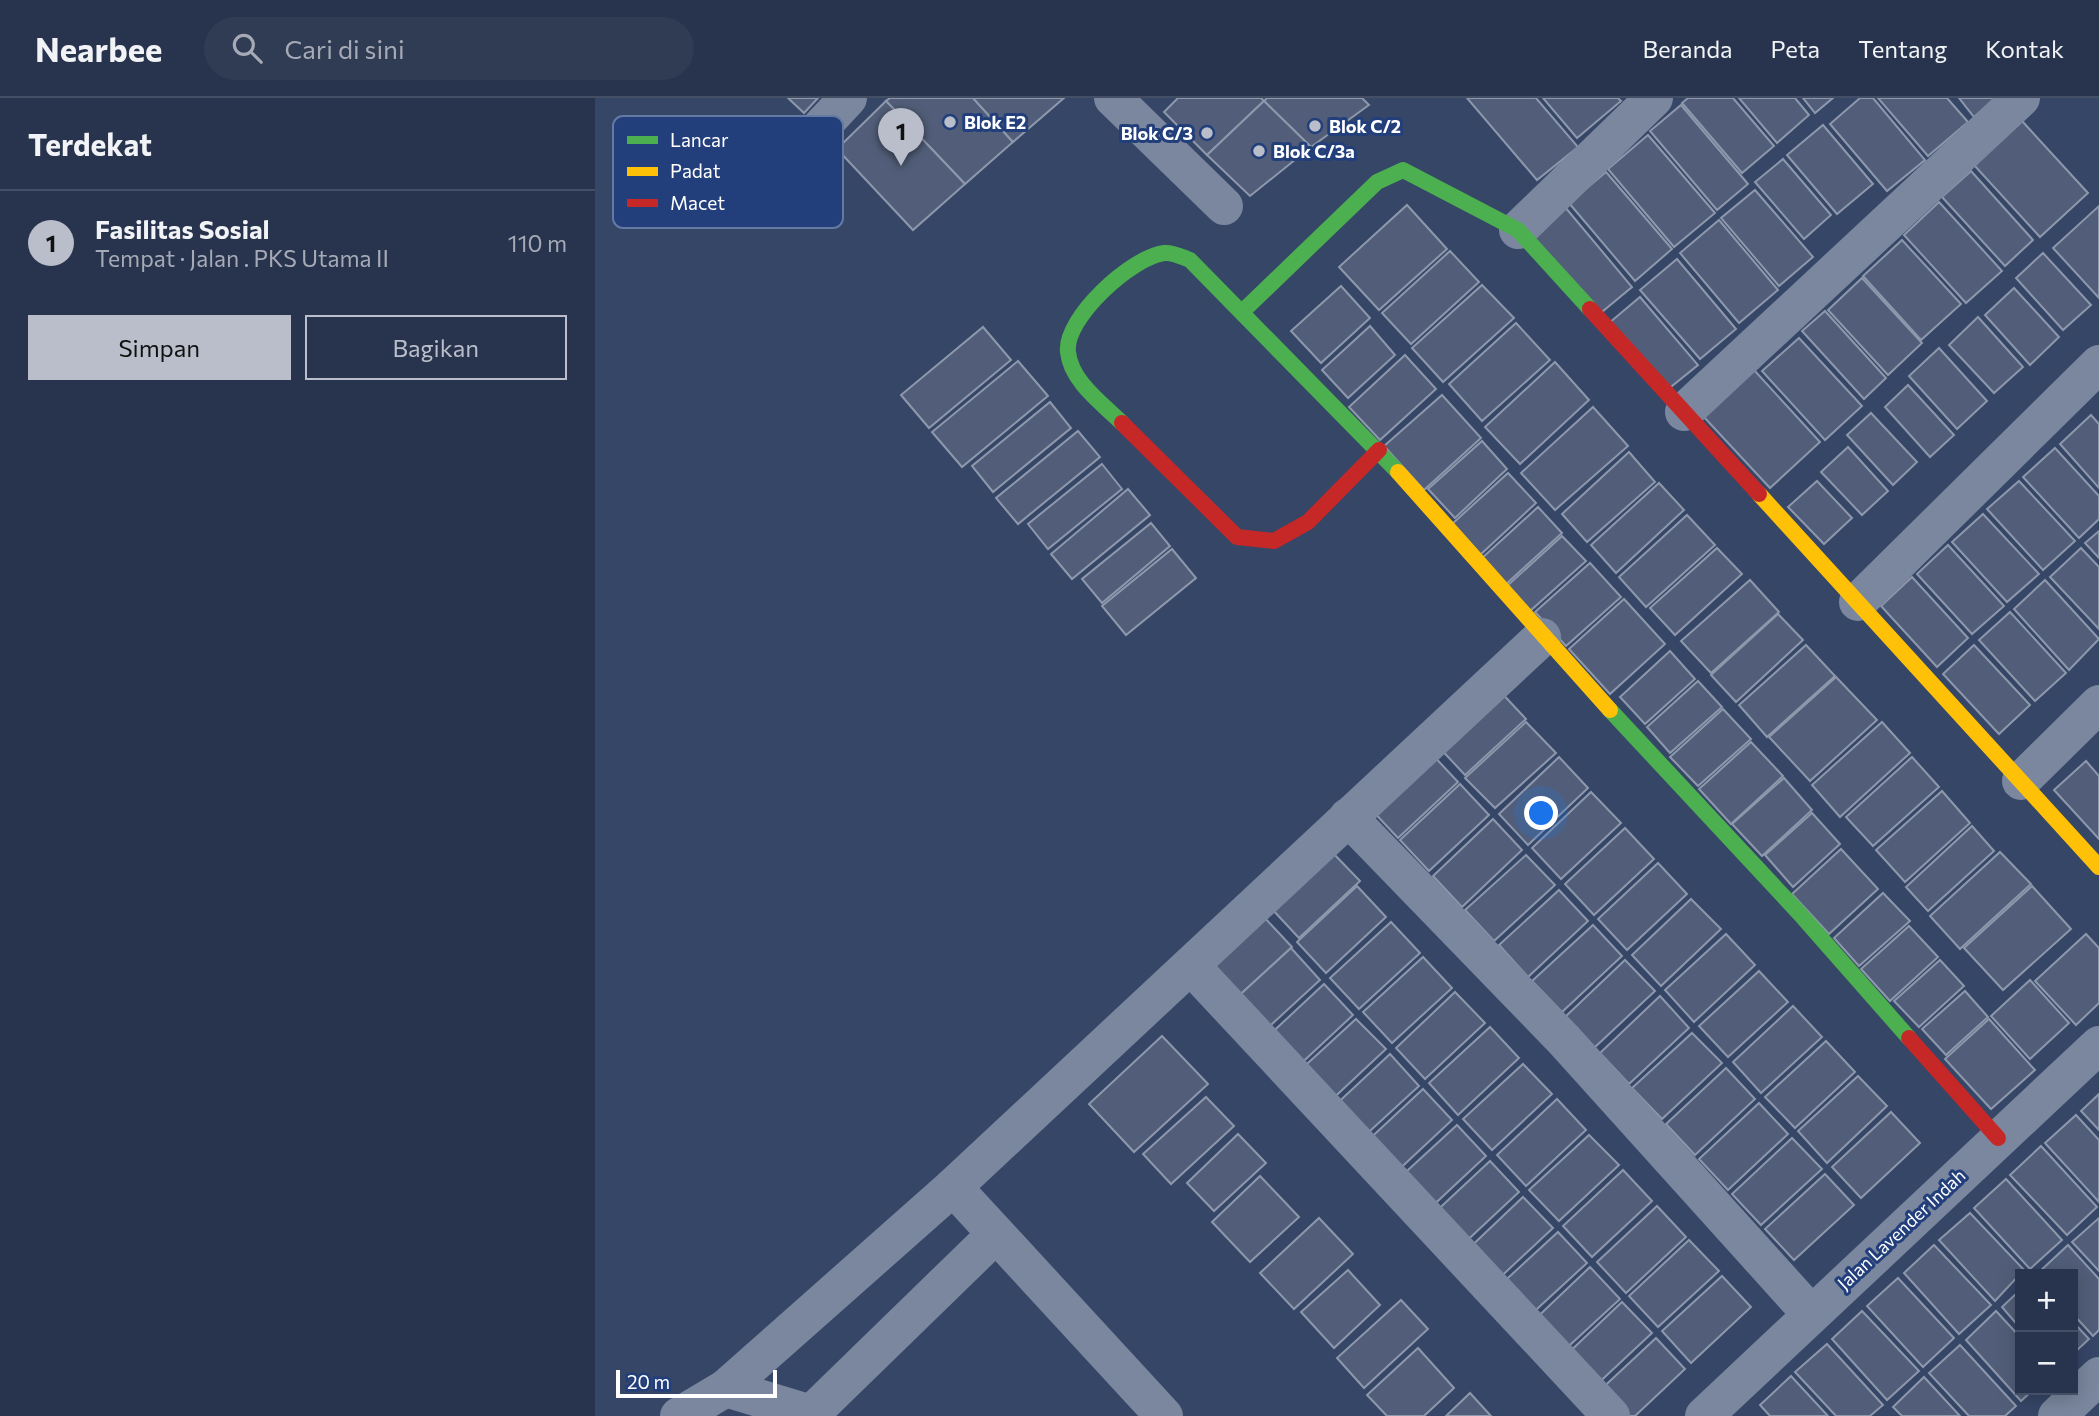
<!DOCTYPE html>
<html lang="id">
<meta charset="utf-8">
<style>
body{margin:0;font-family:Commissioner,sans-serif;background:#303c54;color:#f1f3f6}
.controls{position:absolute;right:21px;bottom:21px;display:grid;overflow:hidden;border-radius:0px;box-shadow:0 4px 18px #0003}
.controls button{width:63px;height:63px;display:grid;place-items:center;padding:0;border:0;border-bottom:2px solid #444f65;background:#28344d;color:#f1f3f6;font:35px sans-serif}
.scale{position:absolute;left:21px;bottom:18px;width:161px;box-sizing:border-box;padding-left:7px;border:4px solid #fff;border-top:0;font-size:19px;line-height:24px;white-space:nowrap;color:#fff;-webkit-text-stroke:5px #223f7b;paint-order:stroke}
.you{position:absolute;left:947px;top:716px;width:24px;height:24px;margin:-18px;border:5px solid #fff;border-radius:50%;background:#1a73e8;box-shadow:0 0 0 10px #1a73e833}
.badge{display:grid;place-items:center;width:46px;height:46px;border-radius:50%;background:#b9beca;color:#111;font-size:23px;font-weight:700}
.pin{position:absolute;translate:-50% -58px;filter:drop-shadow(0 2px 4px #0008)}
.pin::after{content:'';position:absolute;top:37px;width:24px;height:21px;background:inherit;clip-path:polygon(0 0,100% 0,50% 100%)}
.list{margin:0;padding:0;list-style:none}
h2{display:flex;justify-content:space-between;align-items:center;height:91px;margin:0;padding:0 28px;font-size:30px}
h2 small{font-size:23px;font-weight:400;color:#a5aab6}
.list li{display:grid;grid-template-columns:46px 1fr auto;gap:21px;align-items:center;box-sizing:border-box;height:105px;padding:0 28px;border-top:2px solid #444f65}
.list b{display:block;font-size:26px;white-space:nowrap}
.list p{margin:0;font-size:23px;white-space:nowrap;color:#a5aab6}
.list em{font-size:23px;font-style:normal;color:#a5aab6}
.actions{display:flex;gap:14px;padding:21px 28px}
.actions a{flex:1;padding:16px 0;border:2px solid #b9beca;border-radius:0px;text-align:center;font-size:24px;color:#b9beca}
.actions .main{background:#b9beca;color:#111}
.icon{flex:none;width:38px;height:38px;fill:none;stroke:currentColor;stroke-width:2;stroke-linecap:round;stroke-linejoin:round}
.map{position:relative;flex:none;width:1504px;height:1318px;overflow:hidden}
header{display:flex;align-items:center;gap:42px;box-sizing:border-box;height:98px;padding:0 35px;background:#28344d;border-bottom:2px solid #444f65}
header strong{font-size:33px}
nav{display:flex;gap:38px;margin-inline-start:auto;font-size:24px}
.search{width:490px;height:63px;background:#303c54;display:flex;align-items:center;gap:18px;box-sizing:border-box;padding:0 24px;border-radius:38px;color:#a5aab6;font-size:26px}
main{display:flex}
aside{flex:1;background:#28344d}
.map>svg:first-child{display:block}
</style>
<header>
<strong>Nearbee</strong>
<div class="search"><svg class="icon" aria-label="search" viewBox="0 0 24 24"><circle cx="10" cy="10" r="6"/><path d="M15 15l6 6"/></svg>Cari di sini</div>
<nav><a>Beranda</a><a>Peta</a><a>Tentang</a><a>Kontak</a></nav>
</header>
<main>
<aside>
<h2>Terdekat<small></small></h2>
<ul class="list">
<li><span class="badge">1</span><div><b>Fasilitas Sosial</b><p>Tempat · Jalan . PKS Utama II</p></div><em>110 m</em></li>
</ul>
<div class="actions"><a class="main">Simpan</a><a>Bagikan</a></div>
</aside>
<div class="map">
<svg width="1504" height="1318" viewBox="0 0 1504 1318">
<rect width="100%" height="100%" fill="#364667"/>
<g fill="#525e79" stroke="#8e98ac" stroke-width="2">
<path d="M193 0H223L209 15Z"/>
<path d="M295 0H378L418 44 370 86 291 3Z"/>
<path d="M378 0H469L418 44Z"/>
<path d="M583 0H666L669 3 612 57 569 14Z"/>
<path d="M672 0H767L774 7 716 49 669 3Z"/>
<path d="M872 0H941L983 49 942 82Z"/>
<path d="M948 0H1023L1026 3 982 40Z"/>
<path d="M1093 0H1138L1179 48 1147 75 1087 5Z"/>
<path d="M1144 0H1200L1214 17 1182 45Z"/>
<path d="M1208 0H1238L1220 15Z"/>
<path d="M1265 0H1278L1330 62 1292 93 1235 26Z"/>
<path d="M1283 0H1352L1373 24 1333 58Z"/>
<path d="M1364 0H1401L1379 19Z"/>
<path d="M291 3 370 86 318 132 242 51Z"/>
<path d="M669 3 716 49 655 98 612 57Z"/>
<path d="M1086 7 1153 86 1122 112 1055 33Z"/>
<path d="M1427 23 1493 95 1445 139 1379 67Z"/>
<path d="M1228 27 1278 86 1242 116 1192 57Z"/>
<path d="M1053 37 1120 115 1079 149 1013 71Z"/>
<path d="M1188 61 1236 117 1209 141 1160 84Z"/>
<path d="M1376 73 1438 142 1410 168 1347 99Z"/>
<path d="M1011 74 1077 151 1040 183 974 105Z"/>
<path d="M1160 92 1218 159 1184 188 1126 120Z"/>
<path d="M1344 104 1407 173 1371 205 1309 137Z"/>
<path d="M812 107 852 151 784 212 744 169Z"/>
<path d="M1504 108V200L1458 150Z"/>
<path d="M970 109 1037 189 1002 218 935 138Z"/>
<path d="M1124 122 1183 192 1144 225 1085 155Z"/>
<path d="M1307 142 1366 206 1326 242 1268 178Z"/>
<path d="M855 153 884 184 816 246 787 215Z"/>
<path d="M1448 155 1496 207 1468 232 1421 180Z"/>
<path d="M1082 161 1141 231 1105 261 1045 192Z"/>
<path d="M1267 180 1327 245 1293 277 1233 212Z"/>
<path d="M887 187 919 220 848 284 817 250Z"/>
<path d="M746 188 775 220 726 265 696 233Z"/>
<path d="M1419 190 1464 239 1435 267 1390 217Z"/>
<path d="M1045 199 1103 267 1072 292 1014 225Z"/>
<path d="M1230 213 1291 280 1269 301 1207 233Z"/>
<path d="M1383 219 1428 269 1399 295 1354 247Z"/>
<path d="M921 225 955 262 887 323 854 286Z"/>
<path d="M775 228 800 257 753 300 727 272Z"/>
<path d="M388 229 416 262 334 330 306 297Z"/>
<path d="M1204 240 1267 308 1230 342 1167 273Z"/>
<path d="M1344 250 1392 303 1362 331 1314 278Z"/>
<path d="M810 257 841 291 785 342 754 309Z"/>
<path d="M423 263 453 298 367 369 337 334Z"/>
<path d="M960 264 994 302 925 366 890 329Z"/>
<path d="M1159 272 1225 344 1175 390 1108 318Z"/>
<path d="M1313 287 1359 337 1335 359 1290 309Z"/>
<path d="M847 297 886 340 829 392 789 348Z"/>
<path d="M455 304 476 330 398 394 377 368Z"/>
<path d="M998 309 1033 348 960 412 926 375Z"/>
<path d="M1276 315 1322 364 1298 387 1252 337Z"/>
<path d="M1496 317 1504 326V390L1465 346Z"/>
<path d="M483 333 505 359 423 426 401 400Z"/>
<path d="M887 343 912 371 860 420 833 391Z"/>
<path d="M1253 349 1293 393 1267 417 1226 374Z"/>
<path d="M1460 350 1504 398V421L1484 440 1428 379Z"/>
<path d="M1034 354 1060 384 992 444 967 416Z"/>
<path d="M507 366 527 391 453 451 433 426Z"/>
<path d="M913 375 941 405 885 457 857 426Z"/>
<path d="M1222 383 1257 420 1229 446 1193 409Z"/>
<path d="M1424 383 1480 443 1448 472 1392 411Z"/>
<path d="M1064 385 1089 412 1021 475 996 447Z"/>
<path d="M533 391 555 417 477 481 456 456Z"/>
<path d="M943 409 967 435 910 487 886 461Z"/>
<path d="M1388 416 1444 476 1412 504 1357 444Z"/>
<path d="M1092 417 1120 447 1051 509 1024 479Z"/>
<path d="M556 425 575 448 507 505 487 481Z"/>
<path d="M1504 433V460L1490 445Z"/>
<path d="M967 438 991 463 935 513 912 488Z"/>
<path d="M1353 447 1409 508 1377 536 1322 476Z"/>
<path d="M1122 450 1147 476 1080 537 1055 510Z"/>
<path d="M1486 450 1504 469V531L1455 479Z"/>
<path d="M577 451 601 480 531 537 507 508Z"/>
<path d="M995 465 1026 499 971 548 940 514Z"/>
<path d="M1317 479 1373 540 1342 569 1286 508Z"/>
<path d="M1155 482 1184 514 1116 575 1086 543Z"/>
<path d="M1450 482 1504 541 1474 572 1419 511Z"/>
<path d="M1029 501 1070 546 1015 596 974 551Z"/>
<path d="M1415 514 1471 575 1440 603 1384 542Z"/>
<path d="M1183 516 1208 542 1141 604 1116 577Z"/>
<path d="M1211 547 1240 578 1172 639 1144 607Z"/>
<path d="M1379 547 1435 607 1404 636 1348 576Z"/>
<path d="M1075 553 1100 581 1050 626 1025 599Z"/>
<path d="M1241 579 1282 622 1215 683 1174 639Z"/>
<path d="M1103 583 1127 609 1075 655 1052 629Z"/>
<path d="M902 590 931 621 870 677 841 646Z"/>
<path d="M1128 611 1156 641 1103 688 1075 659Z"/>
<path d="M931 624 961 655 900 710 870 680Z"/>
<path d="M1287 624 1315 655 1245 719 1217 687Z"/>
<path d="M1156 644 1188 678 1136 726 1104 691Z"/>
<path d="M834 653 863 684 803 740 774 709Z"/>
<path d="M964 659 993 690 933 747 904 716Z"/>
<path d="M1317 659 1344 689 1278 748 1251 719Z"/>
<path d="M1491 663 1504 678V741L1459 692Z"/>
<path d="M1189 680 1217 712 1167 758 1137 726Z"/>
<path d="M865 686 894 717 834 773 805 742Z"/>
<path d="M1347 693 1375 725 1310 784 1281 752Z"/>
<path d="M996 694 1026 725 966 781 937 750Z"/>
<path d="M1217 715 1245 746 1198 789 1170 757Z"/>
<path d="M898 721 927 752 867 809 838 778Z"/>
<path d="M1377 728 1399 753 1333 813 1311 789Z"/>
<path d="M1030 730 1059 761 999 817 970 786Z"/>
<path d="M1246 751 1283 791 1234 836 1197 796Z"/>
<path d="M735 752 765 783 704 840 675 809Z"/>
<path d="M1405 754 1436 786 1365 851 1335 818Z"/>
<path d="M931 757 960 787 899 843 870 812Z"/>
<path d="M1063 765 1092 796 1032 852 1003 821Z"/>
<path d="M762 788 791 819 731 875 702 844Z"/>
<path d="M1437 788 1476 831 1408 892 1369 850Z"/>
<path d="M964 792 993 823 933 879 904 847Z"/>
<path d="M1288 795 1315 823 1264 868 1239 840Z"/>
<path d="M1096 801 1126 831 1066 888 1037 857Z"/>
<path d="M668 818 697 849 637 904 607 873Z"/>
<path d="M796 824 825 855 764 911 735 880Z"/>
<path d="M998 827 1027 858 967 914 937 883Z"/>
<path d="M1314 828 1343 859 1295 903 1266 871Z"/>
<path d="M1131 836 1160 867 1099 924 1070 892Z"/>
<path d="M1491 836 1504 850V905L1481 927 1440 883Z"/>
<path d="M696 850 725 882 665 937 635 906Z"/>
<path d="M828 859 857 890 797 945 768 914Z"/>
<path d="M1030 862 1060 893 999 950 970 919Z"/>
<path d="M1345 862 1369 888 1324 929 1299 903Z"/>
<path d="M1164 873 1193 904 1133 959 1104 928Z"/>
<path d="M1435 882 1474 925 1435 961 1396 918Z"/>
<path d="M729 886 758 917 698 973 669 942Z"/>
<path d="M1370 893 1393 919 1351 957 1327 931Z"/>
<path d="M860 894 890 925 830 981 801 950Z"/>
<path d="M1065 898 1094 930 1034 986 1005 955Z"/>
<path d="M1198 908 1227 939 1166 995 1138 964Z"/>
<path d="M761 921 791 951 731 1007 701 976Z"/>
<path d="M1394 921 1440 972 1396 1011 1350 961Z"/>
<path d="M895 929 924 960 863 1017 834 985Z"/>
<path d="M1097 935 1127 965 1067 1021 1037 990Z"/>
<path d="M567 938 613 986 539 1054 494 1006Z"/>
<path d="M1231 943 1260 974 1200 1030 1170 999Z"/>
<path d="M795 956 824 988 764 1043 735 1012Z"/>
<path d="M928 966 957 996 897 1052 868 1021Z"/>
<path d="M1131 970 1160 1001 1100 1057 1071 1026Z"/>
<path d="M1263 978 1292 1008 1232 1065 1203 1033Z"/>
<path d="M828 991 857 1022 797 1078 768 1047Z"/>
<path d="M1504 996V1032L1486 1013Z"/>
<path d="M611 999 639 1028 576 1086 548 1056Z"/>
<path d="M962 1001 991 1032 931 1088 902 1057Z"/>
<path d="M1164 1005 1193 1036 1133 1092 1104 1061Z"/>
<path d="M1296 1014 1325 1045 1266 1100 1237 1069Z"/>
<path d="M1481 1017 1504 1042V1104L1450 1045Z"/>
<path d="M862 1027 891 1058 831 1114 801 1083Z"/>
<path d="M643 1036 671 1065 619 1113 592 1085Z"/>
<path d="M994 1037 1024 1067 964 1123 934 1092Z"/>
<path d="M1197 1040 1227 1071 1166 1127 1137 1096Z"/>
<path d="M1446 1048 1502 1109 1472 1137 1415 1077Z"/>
<path d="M895 1063 924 1094 864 1150 835 1119Z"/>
<path d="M1028 1072 1057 1103 997 1159 968 1128Z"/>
<path d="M1230 1076 1259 1107 1199 1162 1170 1131Z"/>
<path d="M665 1078 704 1119 655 1164 617 1124Z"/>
<path d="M1411 1081 1467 1142 1435 1171 1379 1110Z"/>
<path d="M928 1099 958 1130 898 1186 869 1155Z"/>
<path d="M1062 1108 1091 1139 1031 1195 1002 1164Z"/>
<path d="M1375 1115 1431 1174 1425 1176 1400 1203 1344 1142Z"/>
<path d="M724 1120 758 1156 699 1211 665 1175Z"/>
<path d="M1504 1120V1173L1477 1144Z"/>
<path d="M963 1134 992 1165 931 1221 902 1190Z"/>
<path d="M1094 1142 1124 1173 1063 1229 1034 1198Z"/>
<path d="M1339 1147 1396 1207 1364 1236 1309 1175Z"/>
<path d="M1473 1147 1504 1181V1232L1498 1238 1478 1216V1176H1442Z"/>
<path d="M995 1169 1025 1201 964 1257 935 1226Z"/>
<path d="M753 1172 785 1207 739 1250 706 1214Z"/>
<path d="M1127 1178 1156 1209 1096 1265 1067 1233Z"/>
<path d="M1303 1180 1359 1240 1328 1269 1272 1208Z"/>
<path d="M1425 1192V1230L1407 1209Z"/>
<path d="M806 1202 833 1231 769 1290 742 1260Z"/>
<path d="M1027 1204 1057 1235 997 1291 968 1260Z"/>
<path d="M1267 1213 1324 1273 1292 1302 1237 1241Z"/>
<path d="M1401 1213 1425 1239V1292H1438L1426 1303 1371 1242Z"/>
<path d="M1478 1224 1494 1241 1478 1256Z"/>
<path d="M1061 1240 1090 1271 1040 1318H1022L1001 1296Z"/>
<path d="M1232 1246 1288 1307 1275 1318H1241L1200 1274Z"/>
<path d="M1365 1247 1421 1308 1410 1318H1374L1334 1275Z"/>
<path d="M823 1250 859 1290 829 1318H792L772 1297Z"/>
<path d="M1196 1278 1233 1318H1175L1165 1307Z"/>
<path d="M1329 1279 1365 1318H1307L1298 1309Z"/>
<path d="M875 1295 896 1318H851Z"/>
</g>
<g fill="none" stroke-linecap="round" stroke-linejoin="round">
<g stroke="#7a879e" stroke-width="38">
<path d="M518 0 629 108"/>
<path d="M225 30 253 0"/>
<path d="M923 132 1059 0"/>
<path d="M1089 314 1426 0"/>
<path d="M1263 504 1504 266"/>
<path d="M1426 683 1504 606"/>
<path d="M753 719 969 942 1216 1216"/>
<path d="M597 869 1016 1318"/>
<path d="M358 1089 131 1290 216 1316 400 1137"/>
<path d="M84 1318 131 1290"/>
<path d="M569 1318 358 1089 947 539"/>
<path d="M1109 1318 1504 947"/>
<path d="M1462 1318 1504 1278"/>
</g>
<g stroke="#4caf50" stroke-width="16">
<path d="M647 214 782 84 808 72 923 132 995 211"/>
<path d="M527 325C508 306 476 284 473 254 469 220 537 159 569 155 578 154 587 159 595 162L803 374"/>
<path d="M1015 612 1204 815 1314 940"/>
</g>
<g stroke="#ffc107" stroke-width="16">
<path d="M803 374 1015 612"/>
<path d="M1164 396 1504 769"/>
</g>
<g stroke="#c62828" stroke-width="16">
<path d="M995 211 1164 396"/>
<path d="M527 325 642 439 679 443 713 424 784 352"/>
<path d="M1314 940 1403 1040"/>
</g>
</g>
<g fill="#b9beca" stroke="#223f7b" stroke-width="2.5">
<circle cx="355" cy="24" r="7"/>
<circle cx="720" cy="28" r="7"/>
<circle cx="612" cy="35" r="7"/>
<circle cx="664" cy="53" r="7"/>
</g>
<g text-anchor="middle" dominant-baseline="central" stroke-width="6" stroke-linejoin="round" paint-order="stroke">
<g font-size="18" font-weight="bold" fill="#fff" stroke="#223f7b" text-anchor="start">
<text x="369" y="24">Blok E2</text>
<text x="734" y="28">Blok C/2</text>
<text x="598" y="35" text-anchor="end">Blok C/3</text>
<text x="678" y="53">Blok C/3a</text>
</g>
<g font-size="18" fill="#fff" stroke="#223f7b">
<text transform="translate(1306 1131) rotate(-43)">Jalan Lavender Indah</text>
</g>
</g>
<rect x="18" y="18" width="230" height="112" rx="10" fill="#223f7b" stroke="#6479a3" stroke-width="2"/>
<rect x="32" y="38" width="31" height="8" fill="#4caf50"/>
<rect x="32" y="69" width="31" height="9" fill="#ffc107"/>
<rect x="32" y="101" width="31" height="8" fill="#c62828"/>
<g font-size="19" fill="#fff">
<text x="75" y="49">Lancar</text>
<text x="75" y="80">Padat</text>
<text x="75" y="112">Macet</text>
</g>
</svg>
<div class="controls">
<button>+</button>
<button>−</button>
</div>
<div class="scale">20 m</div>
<div class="you"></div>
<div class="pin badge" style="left:306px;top:68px">1</div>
</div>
</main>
